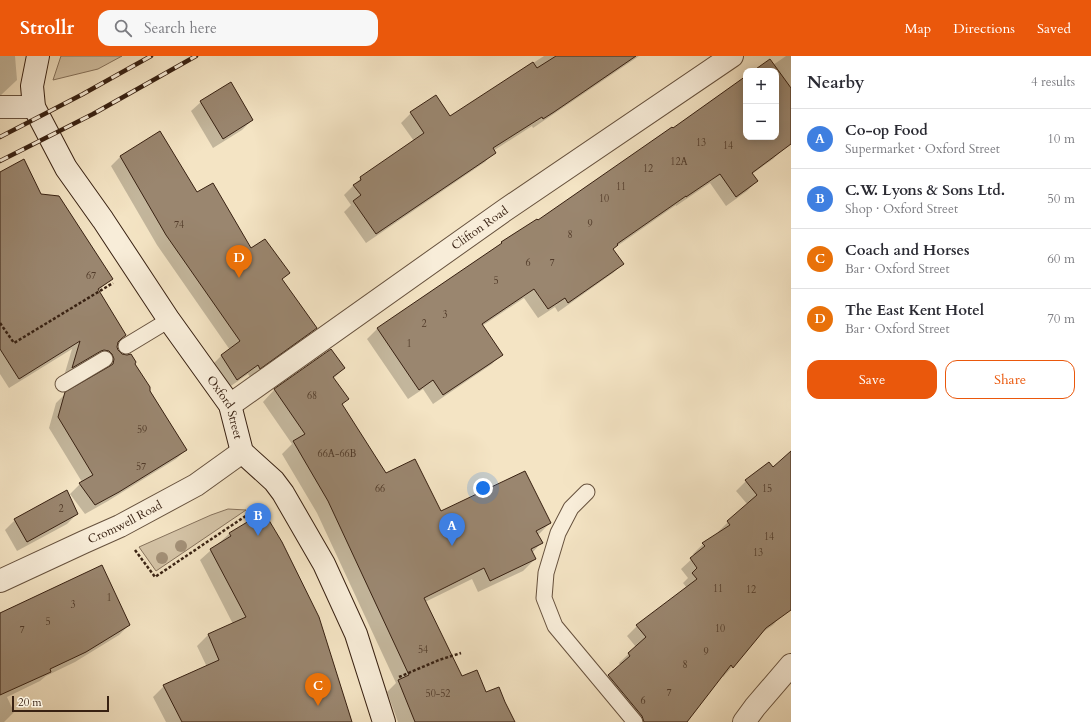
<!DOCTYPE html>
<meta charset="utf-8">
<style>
body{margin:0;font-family:Cardo,serif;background:#f7f7f7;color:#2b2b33}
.controls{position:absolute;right:12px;top:12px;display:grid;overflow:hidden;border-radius:8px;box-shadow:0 2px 10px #0003}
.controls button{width:36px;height:36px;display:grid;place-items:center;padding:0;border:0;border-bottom:1px solid #e1e1e2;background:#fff;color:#2b2b33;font:20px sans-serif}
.scale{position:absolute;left:12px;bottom:10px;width:97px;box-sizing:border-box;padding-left:4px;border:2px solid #382112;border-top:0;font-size:11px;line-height:14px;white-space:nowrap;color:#382112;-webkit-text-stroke:3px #f8edd9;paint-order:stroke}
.you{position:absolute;left:483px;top:432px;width:14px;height:14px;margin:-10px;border:3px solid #fff;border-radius:50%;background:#1a73e8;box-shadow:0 0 0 6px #1a73e833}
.badge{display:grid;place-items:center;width:26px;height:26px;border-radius:50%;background:#ea580c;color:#fff;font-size:13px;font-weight:700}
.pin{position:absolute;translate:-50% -33px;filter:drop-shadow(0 1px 2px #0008)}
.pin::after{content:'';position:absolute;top:21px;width:14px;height:12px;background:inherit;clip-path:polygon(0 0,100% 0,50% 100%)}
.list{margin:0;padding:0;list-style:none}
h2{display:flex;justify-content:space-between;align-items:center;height:52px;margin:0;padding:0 16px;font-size:17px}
h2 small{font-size:13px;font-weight:400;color:#7c7c81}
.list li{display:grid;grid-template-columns:26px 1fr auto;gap:12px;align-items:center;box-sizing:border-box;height:60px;padding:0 16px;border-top:1px solid #e1e1e2}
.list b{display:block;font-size:15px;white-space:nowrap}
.list p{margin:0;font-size:13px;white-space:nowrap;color:#7c7c81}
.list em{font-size:13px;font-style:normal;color:#7c7c81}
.actions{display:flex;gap:8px;padding:12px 16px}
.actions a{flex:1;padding:9px 0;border:1px solid #ea580c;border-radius:12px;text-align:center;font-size:14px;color:#ea580c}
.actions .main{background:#ea580c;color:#fff}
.icon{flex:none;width:22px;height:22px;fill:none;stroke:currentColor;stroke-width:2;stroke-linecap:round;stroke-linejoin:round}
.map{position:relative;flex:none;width:791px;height:666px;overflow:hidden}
header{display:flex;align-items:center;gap:24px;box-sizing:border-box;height:56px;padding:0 20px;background:#ea580c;color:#fff}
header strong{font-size:19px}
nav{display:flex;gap:22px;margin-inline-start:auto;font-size:14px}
.search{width:280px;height:36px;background:#f7f7f7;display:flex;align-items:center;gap:10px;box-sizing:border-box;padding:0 14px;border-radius:12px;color:#7c7c81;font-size:15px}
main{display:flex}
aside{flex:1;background:#fff}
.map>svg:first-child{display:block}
</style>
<header>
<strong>Strollr</strong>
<div class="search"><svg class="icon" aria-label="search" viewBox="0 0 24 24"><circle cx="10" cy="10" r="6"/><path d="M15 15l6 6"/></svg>Search here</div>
<nav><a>Map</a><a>Directions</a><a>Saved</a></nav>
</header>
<main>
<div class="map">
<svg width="791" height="666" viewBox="0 0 791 666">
<rect width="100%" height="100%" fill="#f4e4c4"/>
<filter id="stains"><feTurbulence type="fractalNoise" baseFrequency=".005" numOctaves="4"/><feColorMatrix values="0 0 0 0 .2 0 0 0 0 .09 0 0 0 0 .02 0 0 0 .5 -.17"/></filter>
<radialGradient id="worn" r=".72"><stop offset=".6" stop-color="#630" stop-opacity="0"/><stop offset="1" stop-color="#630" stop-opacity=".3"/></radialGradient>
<g fill="#d4c3a6" stroke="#86725c">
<path d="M61 0H122L98 13 53 24Z"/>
<path d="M228 453 246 454 156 515 139 491 211 459Z"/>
</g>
<g fill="#0003">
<path d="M0 0H15L17 24 0 40Z"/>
<path d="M544 0H639L533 72 532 70 493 95 494 96 485 106 366 187 344 156 351 149 344 139 361 122 414 85 401 67 411 57 450 61Z"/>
<path d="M786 0H791V85L773 103 752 118 757 125 747 135 726 150 710 127 676 150V149L613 193 612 194 622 208 613 217 558 256 555 251 538 262 524 242 482 270 501 298 492 308 433 348 423 333 408 343 367 283 377 273 502 187 536 164 537 166 673 73 746 21V81H776V15H754L773 9Z"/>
<path d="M201 46 252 64 242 74 213 92 191 55Z"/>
<path d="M159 77 197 138 251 194 289 217 281 224 315 272 306 281 250 321 248 318 228 332 212 309 221 300 230 294 157 189 111 110 120 101Z"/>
<path d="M0 117 40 139 112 222 98 235 125 279 117 288V295L134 308 186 394 176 403 108 445 85 458 70 438 82 426 49 372 56 347 66 337 104 315 105 313 103 309 64 320 72 293 9 332 0 318Z"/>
<path d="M331 294 344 312 333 323 347 343 342 349 386 418 441 456 550 467 538 479 541 487 532 497 535 503 523 515 478 536 472 523 425 546 462 621 485 638 514 666H398L387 636 396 627 317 457 282 398 292 388 263 346 274 334Z"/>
<path d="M791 396V531L782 559 773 569 760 578 732 611 723 621 722 619 680 666H629L599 630 621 610 619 607 636 591 627 580 637 570 687 532 683 527 688 522 681 513 695 500 693 498 703 488 719 477 718 476 728 466 748 449 736 435 746 425 773 412Z"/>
<path d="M263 457 351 666H166L153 641 164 630 207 611 197 590 208 579 233 568 200 504 229 478Z"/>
<path d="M77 458 67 468 17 495 5 474 15 464Z"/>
<path d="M0 558 129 569 119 579 75 606 46 620 40 625 7 641 14 656 4 666H0Z"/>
</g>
<g fill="#9a866f" stroke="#382112">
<path d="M556 0H636L554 56 543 63 542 61 493 92 496 97 376 178 353 145 361 139 353 129 361 124 360 121 424 77 410 56 436 39 450 60 533 6 537 12Z"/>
<path d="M770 3 791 32V88L752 117 758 125 736 141 720 118 686 141V140L617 188 618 189 613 193 624 208 568 247 565 242 548 253 534 233 482 268 503 299 443 339 433 324 419 334 377 272 502 187 501 186 537 163 538 164 672 71 673 72 746 20V81H776V15H753Z"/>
<path d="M231 26 253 64 223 83 200 45Z"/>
<path d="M160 75 197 136 213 127 251 192 265 183 290 217 282 223 317 272 260 313 258 309 237 324 221 299 240 285 166 179 120 100Z"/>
<path d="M24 103 41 138 59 140 113 223 98 233 126 279 121 283 118 286 117 291 118 294 122 298 127 299 131 298 136 306 135 308 150 331V335L187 394 119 436 95 449 79 427 93 419 58 361 65 336 110 310 113 308 114 303 112 298 109 295 104 294 101 295 72 312 80 285 19 323 0 293V116Z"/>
<path d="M331 293 345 312 333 321 349 343 342 348 386 417 415 403 441 455 525 415 551 467 536 475 543 487 531 493 536 503 490 525 484 512 424 542 462 620 477 614 486 636 499 631 505 646 515 666H415L398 624 409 619 328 445 293 385 305 378 274 333Z"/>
<path d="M791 395V554L766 572 733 612 731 609 687 666H644L642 660 608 619 630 600 628 597 646 581 636 569 697 523 692 517 697 512 690 502 705 490 702 487 730 469 727 465 757 439 745 424 769 406 773 411Z"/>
<path d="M67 434 78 458 27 486 14 463Z"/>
<path d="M264 456 282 486 319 561 352 666H182L163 629 219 604 208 578 246 561 210 493 231 480 229 477Z"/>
<path d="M102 509 130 569 86 596 50 613 51 616 0 639V557Z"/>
</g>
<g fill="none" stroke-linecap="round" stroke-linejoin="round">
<g stroke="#67523e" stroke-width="17">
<g id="service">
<path d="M126 290 169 264"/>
<path d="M63 328 105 303"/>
<path d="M587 436 571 452 558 477 546 517 544 542 555 570 635 666"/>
</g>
</g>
<g stroke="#67523e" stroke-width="24">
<g id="minor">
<path id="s1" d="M230 349 505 154 732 0"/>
<path id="s2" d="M0 525 84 486 120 470 196 429 242 396"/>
<path d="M744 666 755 651 791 609"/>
</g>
</g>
<g stroke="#67523e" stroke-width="24">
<path id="tertiary" d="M0 51H34"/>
</g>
<g stroke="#382112" stroke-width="24">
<g id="secondary">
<path id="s3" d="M38 0 32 30 34 51 66 112 103 164 169 264 230 349 242 396 274 425 283 437 324 508 356 578 384 666"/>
</g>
</g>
<g stroke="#382112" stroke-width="2.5" stroke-dasharray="3 2" stroke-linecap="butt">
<path d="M0 267 14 287 113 227"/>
<path d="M135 494 155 521 259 451"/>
<path d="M399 621 439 604 461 597"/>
</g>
<use href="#service" stroke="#f8edd9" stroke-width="15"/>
<use href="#minor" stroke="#f8edd9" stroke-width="22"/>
<use href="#tertiary" stroke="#f8edd9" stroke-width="22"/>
<use href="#secondary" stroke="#f8edd9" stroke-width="22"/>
<g stroke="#382112" stroke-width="4.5">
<g id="rail">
<path d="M0 81 83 38 151 0"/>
<path d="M0 105 93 58 196 0"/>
</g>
</g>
<use href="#rail" stroke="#f8edd9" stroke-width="3" stroke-dasharray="9" stroke-linecap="butt"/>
</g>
<g fill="#a28f76">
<circle cx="181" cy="490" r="6"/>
<circle cx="162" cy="502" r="6"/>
</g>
<g text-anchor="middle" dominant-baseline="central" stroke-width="4" stroke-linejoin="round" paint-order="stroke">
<g font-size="10" fill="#503a29">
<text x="701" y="87">13</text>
<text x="728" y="90">14</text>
<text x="679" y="106">12A</text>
<text x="648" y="113">12</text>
<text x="621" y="131">11</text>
<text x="604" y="143">10</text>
<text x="590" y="168">9</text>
<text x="179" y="169">74</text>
<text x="570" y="179">8</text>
<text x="528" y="207">6</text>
<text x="552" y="207">7</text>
<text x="91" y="220">67</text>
<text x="496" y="225">5</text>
<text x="445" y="259">3</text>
<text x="424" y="268">2</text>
<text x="409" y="288">1</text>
<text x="312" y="340">68</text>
<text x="142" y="374">59</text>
<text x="337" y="398">66A-66B</text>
<text x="141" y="411">57</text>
<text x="380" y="433">66</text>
<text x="767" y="433">15</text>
<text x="61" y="453">2</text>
<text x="769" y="481">14</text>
<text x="758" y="497">13</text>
<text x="718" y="533">11</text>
<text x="751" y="534">12</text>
<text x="109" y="542">1</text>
<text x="73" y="549">3</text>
<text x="48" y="566">5</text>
<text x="720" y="573">10</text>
<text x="22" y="574">7</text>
<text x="423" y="594">54</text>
<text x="706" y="596">9</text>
<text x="685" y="609">8</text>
<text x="669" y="637">7</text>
<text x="438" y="638">50-52</text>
<text x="643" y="645">6</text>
</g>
<g font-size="12" fill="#382112" stroke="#f8edd9">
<text stroke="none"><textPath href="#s1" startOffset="306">Clifton Road</textPath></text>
<text stroke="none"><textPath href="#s3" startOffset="409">Oxford Street</textPath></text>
<text stroke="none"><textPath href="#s2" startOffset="138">Cromwell Road</textPath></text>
</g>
</g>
<rect width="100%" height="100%" filter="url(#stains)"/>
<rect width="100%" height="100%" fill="url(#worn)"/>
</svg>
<div class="controls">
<button>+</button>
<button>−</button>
</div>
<div class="scale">20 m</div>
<div class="you"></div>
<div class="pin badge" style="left:452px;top:490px;background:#3f7fe0">A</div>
<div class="pin badge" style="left:258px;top:480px;background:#3f7fe0">B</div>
<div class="pin badge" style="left:318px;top:650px;background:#e8710a">C</div>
<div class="pin badge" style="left:239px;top:222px;background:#e8710a">D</div>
</div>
<aside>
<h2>Nearby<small>4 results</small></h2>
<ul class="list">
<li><span class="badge" style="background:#3f7fe0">A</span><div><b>Co-op Food</b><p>Supermarket · Oxford Street</p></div><em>10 m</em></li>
<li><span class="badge" style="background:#3f7fe0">B</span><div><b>C.W. Lyons &amp; Sons Ltd.</b><p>Shop · Oxford Street</p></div><em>50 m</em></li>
<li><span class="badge" style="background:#e8710a">C</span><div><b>Coach and Horses</b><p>Bar · Oxford Street</p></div><em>60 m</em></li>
<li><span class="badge" style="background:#e8710a">D</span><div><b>The East Kent Hotel</b><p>Bar · Oxford Street</p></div><em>70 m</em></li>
</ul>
<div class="actions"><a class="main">Save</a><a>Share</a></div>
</aside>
</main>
